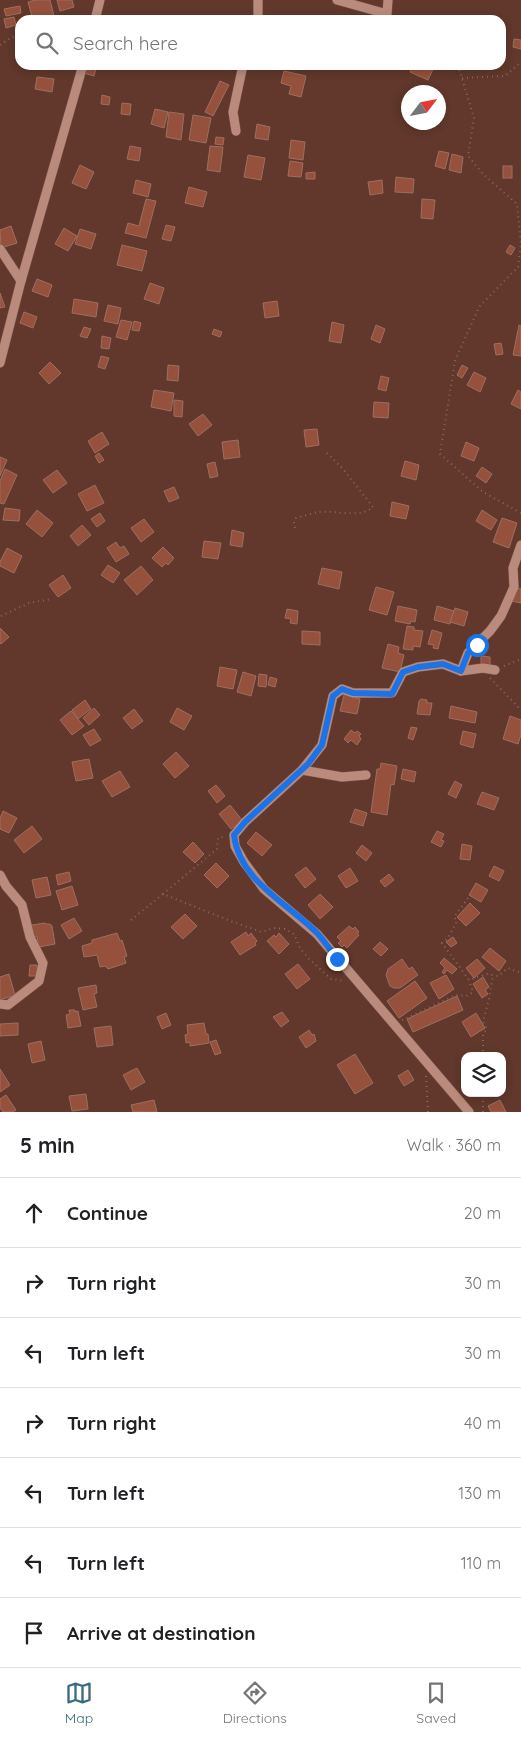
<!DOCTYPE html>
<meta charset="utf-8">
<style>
body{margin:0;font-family:Quicksand,sans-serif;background:#f6f6f6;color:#202124}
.controls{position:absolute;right:15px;bottom:15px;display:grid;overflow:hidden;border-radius:10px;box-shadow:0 2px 8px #0003}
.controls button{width:45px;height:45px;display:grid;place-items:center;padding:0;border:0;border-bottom:1px solid #e0e0e0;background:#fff;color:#202124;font:25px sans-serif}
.compass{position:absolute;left:401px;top:85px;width:45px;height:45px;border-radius:50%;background:#fff;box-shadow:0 2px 8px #0003;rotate:58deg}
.stop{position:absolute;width:15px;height:15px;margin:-11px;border:4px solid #1a73e8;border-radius:50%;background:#fff}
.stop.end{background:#1a73e8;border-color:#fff;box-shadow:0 1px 5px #0008}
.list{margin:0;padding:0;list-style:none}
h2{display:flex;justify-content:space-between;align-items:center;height:65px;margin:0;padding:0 20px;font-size:21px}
h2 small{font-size:16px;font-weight:400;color:#757577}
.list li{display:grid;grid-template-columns:32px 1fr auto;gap:15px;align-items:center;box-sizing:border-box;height:70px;padding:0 20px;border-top:1px solid #e0e0e0}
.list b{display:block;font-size:19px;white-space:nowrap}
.list em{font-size:16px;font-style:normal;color:#757577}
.icon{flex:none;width:28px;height:28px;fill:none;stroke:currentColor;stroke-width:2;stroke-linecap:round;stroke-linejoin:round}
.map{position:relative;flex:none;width:521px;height:1112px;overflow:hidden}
.search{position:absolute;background:#fff;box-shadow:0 2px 8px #0003;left:15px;right:15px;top:15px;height:55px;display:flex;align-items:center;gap:12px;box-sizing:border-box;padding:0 18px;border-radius:15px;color:#757577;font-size:19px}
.sheet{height:555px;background:#fff}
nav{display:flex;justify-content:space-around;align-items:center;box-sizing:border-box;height:70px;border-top:1px solid #e0e0e0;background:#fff;font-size:14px;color:#757577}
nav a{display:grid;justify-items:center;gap:2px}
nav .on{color:#3a6c7b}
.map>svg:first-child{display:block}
</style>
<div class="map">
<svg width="521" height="1112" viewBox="0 0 521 1112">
<rect width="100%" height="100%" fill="#61382b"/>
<g fill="#95513c" stroke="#9d6f61">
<path d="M35 0H50L54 16 33 20 28 2Z"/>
<path d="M57 0H72L74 7 60 11Z"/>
<path d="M20 6 21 13 6 16 4 9Z"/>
<path d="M301 15 315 20H299Z"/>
<path d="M14 17 16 25 6 28 4 19Z"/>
<path d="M514 39 521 40V49L513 47Z"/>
<path d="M82 65H97L94 76 80 72Z"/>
<path d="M413 65H435L428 80 410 72Z"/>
<path d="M284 71 306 76 301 97 289 94 291 86 281 83Z"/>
<path d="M37 77 54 79 52 92 35 89Z"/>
<path d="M220 81 229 85 213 116 205 112Z"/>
<path d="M102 95 110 97 109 105 101 104Z"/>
<path d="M122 103 131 104 130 115 121 114Z"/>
<path d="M155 109 168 112 164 128 151 124Z"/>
<path d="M169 112 184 114 181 140 166 137Z"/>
<path d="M193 115 211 118 206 143 189 140Z"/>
<path d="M257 124 270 127 268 140 255 138Z"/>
<path d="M216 137 224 138 223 145 215 144Z"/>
<path d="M291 140 305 142 303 160 289 158Z"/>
<path d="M130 146 141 148 139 161 127 159Z"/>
<path d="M210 146 223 147 220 172 207 170Z"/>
<path d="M439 151 449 153 445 169 435 166Z"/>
<path d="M452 154 463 157 461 173 449 170Z"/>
<path d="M248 155 265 158 261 180 244 177Z"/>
<path d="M290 161 303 163 301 177 288 176Z"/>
<path d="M80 165 94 172 86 189 72 183Z"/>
<rect x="503" y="166" width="9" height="12"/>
<path d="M315 172V179H306V173Z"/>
<path d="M396 177 414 179 413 193 395 192Z"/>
<path d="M136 180 151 184 148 197 133 193Z"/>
<path d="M382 180 383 193 370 195 368 182Z"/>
<path d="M189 187 207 192 203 207 185 203Z"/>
<path d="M146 199 156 201 146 238 125 233 128 223 139 226Z"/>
<path d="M422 199 435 200 433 219 421 218Z"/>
<path d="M166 225 175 227 171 241 162 239Z"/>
<path d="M11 226 17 243 1 248 0 230Z"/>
<path d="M64 228 77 236 68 251 55 244Z"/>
<path d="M80 229 96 234 91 249 75 244Z"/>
<path d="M122 245 147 251 142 271 117 265Z"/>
<path d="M510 245 515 248 511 255 506 252Z"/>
<path d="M37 279 52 285 48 297 32 291Z"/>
<path d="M150 283 164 288 159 304 144 299Z"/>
<path d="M0 293 5 307 0 308Z"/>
<path d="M74 299 98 303 96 317 72 313Z"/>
<path d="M277 301 279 316 265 318 263 303Z"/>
<path d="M108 305 121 308 118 324 104 321Z"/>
<path d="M24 312 37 317 33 328 20 323Z"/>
<path d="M121 320 132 322 127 340 116 337Z"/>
<path d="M134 321 141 323 139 331 132 330Z"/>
<path d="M332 322 344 325 341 343 329 341Z"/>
<path d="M376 325 385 329 380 343 371 339Z"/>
<path d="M519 325 521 326V356L513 355Z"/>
<path d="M84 327 91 329 87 338 80 336Z"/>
<path d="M214 329 222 332 220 337 212 334Z"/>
<path d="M102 336 111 338 109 349 101 348Z"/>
<path d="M501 343 503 354 496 355 494 344Z"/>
<path d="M101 356 109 358 105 369 98 367Z"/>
<path d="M50 362 61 373 49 384 39 373Z"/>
<path d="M168 365 179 366 178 381 167 380Z"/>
<path d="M462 365 468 368 462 378 457 375Z"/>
<path d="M474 372 486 378 480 392 467 385Z"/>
<path d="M381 376 389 378 386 391 378 389Z"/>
<path d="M154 390 174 393 171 411 151 407Z"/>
<path d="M518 390 521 392V409L511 404Z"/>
<path d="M174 400 183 401 182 417 174 416Z"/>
<path d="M374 402 389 403 388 418 373 417Z"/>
<path d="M203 414 212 425 198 436 189 424Z"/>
<path d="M317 429 319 445 306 447 304 430Z"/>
<path d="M102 432 109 444 95 453 88 441Z"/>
<path d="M238 440 240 457 224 459 222 442Z"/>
<path d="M466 442 479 448 474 461 461 456Z"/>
<path d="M99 453 104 460 99 463 95 456Z"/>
<path d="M0 457 7 460 0 476Z"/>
<path d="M405 461 419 465 416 480 401 476Z"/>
<path d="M215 462 218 476 210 478 207 464Z"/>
<path d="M482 467 492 474 486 483 476 476Z"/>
<path d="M5 469 17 475 4 504 0 503V481Z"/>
<path d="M57 470 67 483 53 493 43 480Z"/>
<path d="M95 485 104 503 87 511 78 494Z"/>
<path d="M174 487 179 498 169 502 164 491Z"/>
<path d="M392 502 409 506 406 519 390 516Z"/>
<path d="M5 508 20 510 19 521 3 520Z"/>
<path d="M37 510 53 523 42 537 26 524Z"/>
<path d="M482 510 497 520 491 530 476 521Z"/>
<path d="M100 513 105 521 97 527 91 519Z"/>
<path d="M502 518 517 523 509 548 493 542Z"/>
<path d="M144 519 154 532 141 542 131 528Z"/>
<path d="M82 525 91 535 78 546 70 536Z"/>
<path d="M232 530 244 533 242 547 230 545Z"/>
<path d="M204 541 221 543 218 559 202 557Z"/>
<path d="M116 542 120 548 124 546 129 554 116 562 107 548Z"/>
<path d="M163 547 174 558 168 565 166 563 162 567 152 558Z"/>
<path d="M7 548 22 556 14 573 0 566V562Z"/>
<path d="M108 565 120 573 113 583 101 575Z"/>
<path d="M141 566 153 580 137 595 124 580Z"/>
<path d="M322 568 342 572 339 589 318 584Z"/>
<path d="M63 575 71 588 58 597 49 585Z"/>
<path d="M510 586 521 589V603L506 600Z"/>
<path d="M376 587 394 592 387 615 369 610Z"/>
<path d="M398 606 417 610 415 622 411 621 410 624 395 621Z"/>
<path d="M437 606 454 611 450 624 434 620Z"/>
<path d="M455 608 468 612 464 626 450 622Z"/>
<path d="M287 609 298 611 297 624 290 623 291 619 285 618Z"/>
<path d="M407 626 414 627V630L423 631 420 647 413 646V650L403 649Z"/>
<path d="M0 628 9 637 1 644 0 643Z"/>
<path d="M432 630 442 633 438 649 433 648 434 645 428 644Z"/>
<path d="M302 631 320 632V645L302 644Z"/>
<path d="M388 644 399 647 398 653 404 655 400 672 382 668Z"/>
<path d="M481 656 490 657V666H481Z"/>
<path d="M220 667 237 670 233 689 217 686Z"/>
<path d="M243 672 256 676 251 696 237 692Z"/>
<path d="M259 674 267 675 266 687 258 686Z"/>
<path d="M270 677 277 679 275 687 268 685Z"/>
<path d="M344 695 360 699 357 714 340 711Z"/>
<path d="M421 699 427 700V703H432L430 715 417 714 419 701Z"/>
<path d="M85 700 91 709 78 719 72 710Z"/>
<path d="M451 706 477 712 475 723 449 718Z"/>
<path d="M94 708 100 715 89 725 83 718Z"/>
<path d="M177 708 192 716 184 730 170 722Z"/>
<path d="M134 709 143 721 132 729 123 718Z"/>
<path d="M71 711 84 726 72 735 60 720Z"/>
<path d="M510 716 521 720V735L518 744 503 739Z"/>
<path d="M411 727 417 728 413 740 408 738Z"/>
<path d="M94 729 101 740 90 746 83 735Z"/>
<path d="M351 730 355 733 357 731 361 734 359 736 361 739 357 745 351 740 348 743 344 739Z"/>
<path d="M463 731 476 734 473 748 460 744Z"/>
<path d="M176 752 189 766 175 778 163 764Z"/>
<path d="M89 759 93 778 76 781 72 762Z"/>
<path d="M381 763 397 766 394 785 391 784 387 815 371 812 377 769H380Z"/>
<path d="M403 769 416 772 414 782 401 779Z"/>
<path d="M120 771 130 787 112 797 102 781Z"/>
<path d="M455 781 462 785 456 798 448 794Z"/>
<path d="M216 785 225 796 217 803 208 791Z"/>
<path d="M482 792 499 798 494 810 477 804Z"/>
<path d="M230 805 242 820 231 829 219 814Z"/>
<path d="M355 809 367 813 363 826 350 822Z"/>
<path d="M3 811 17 818 9 833 0 829V818Z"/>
<path d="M32 826 42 839 24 853 14 840Z"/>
<path d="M437 831 444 834 441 840 444 841 441 847 431 842Z"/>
<path d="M256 832 272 845 262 856 247 843Z"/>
<path d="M193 842 204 854 195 863 183 852Z"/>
<path d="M462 844 472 846 470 860 460 859Z"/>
<path d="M362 845 372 853 366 861 356 853Z"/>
<path d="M216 863 229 876 217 888 204 875Z"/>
<path d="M494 866 504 871 499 881 489 876Z"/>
<path d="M306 867 316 879 305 888 295 875Z"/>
<path d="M350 868 358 881 346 888 338 876Z"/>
<path d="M69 872 71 881 58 885 56 875Z"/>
<path d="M389 874 394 880 385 887 380 881Z"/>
<path d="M47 877 51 895 36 898 32 880Z"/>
<path d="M476 883 488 890 481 902 469 895Z"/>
<path d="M72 886 78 905 62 910 56 891Z"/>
<path d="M320 894 333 907 320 919 308 905Z"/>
<path d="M470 903 480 913 466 926 457 917Z"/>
<path d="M185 914 197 926 183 939 171 927Z"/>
<path d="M74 918 82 931 69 939 61 925Z"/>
<path d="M45 923 46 924H50L52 926 55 944 39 947 37 936 34 937 32 925Z"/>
<path d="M349 926 353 929 355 927 359 932 357 933 359 935 347 948 344 945 342 947 338 943 341 941 337 937Z"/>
<path d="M246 932 248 936 251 933 257 941 255 943 256 945 240 955 231 942Z"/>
<path d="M117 933 120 941 122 940 127 956 124 957 126 963 108 969 105 966 100 967 97 955 84 957 82 946 92 943V940Z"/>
<path d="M279 933 289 944 279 954 267 941 274 935 276 937Z"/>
<path d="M453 937 457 943 451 947 446 942Z"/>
<path d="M380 942 388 949 381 956 373 949Z"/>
<path d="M490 948 506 961 499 971 482 957Z"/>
<path d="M444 958 457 969 452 974 447 970 444 974 442 972 445 968 440 963Z"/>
<path d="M402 959 409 969 412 967 418 975 400 988H394L390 986 386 975 388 969Z"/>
<path d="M477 959 485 968 474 978 466 968Z"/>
<path d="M298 964 310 979 297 989 285 974Z"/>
<path d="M30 965H37V976H29Z"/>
<path d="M9 974 15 995 0 1000V977Z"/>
<path d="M446 975 454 989 439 999 430 983Z"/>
<path d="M483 977 489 987 485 990 488 994 482 998 473 984Z"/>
<path d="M415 981 427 998 399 1018 387 1001Z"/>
<path d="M96 985 97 993 94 994 97 1007 83 1010 78 988Z"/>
<path d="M457 996 463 1010 413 1032 407 1019Z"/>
<path d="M69 1010H75V1012L78 1011 81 1026 68 1028 66 1015 70 1014Z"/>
<path d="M282 1012 289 1021 281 1027 273 1017Z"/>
<path d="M166 1013 171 1025 162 1029 157 1017Z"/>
<path d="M476 1013 485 1028 471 1037 462 1022Z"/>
<path d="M18 1023V1035L0 1036V1024Z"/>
<path d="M204 1023 206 1034H208L209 1043 190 1046V1042L186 1043 185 1035 188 1034 187 1025Z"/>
<path d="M111 1026 113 1045 97 1047 94 1028Z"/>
<path d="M309 1030 312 1035 314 1034 316 1041 306 1048 299 1037Z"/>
<path d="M216 1040 221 1053 215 1055 210 1042Z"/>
<path d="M41 1041 45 1060 32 1063 28 1044Z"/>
<path d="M355 1054 373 1083 355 1094 337 1065Z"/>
<path d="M137 1068 145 1082 131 1090 123 1075Z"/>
<path d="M0 1069 10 1085 0 1092Z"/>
<path d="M408 1070 414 1080 404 1086 398 1076Z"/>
<path d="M86 1094 88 1109 72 1111 69 1096Z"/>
<path d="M6 1095 16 1110 13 1112H3L0 1108V1099Z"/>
<path d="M154 1100 157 1112H133L131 1105Z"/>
<path d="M500 1100 506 1112H491L488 1106Z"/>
</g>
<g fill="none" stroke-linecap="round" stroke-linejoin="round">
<g stroke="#78564b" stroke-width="10">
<g id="minor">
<path d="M337 0 387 14 388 0"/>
<path d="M95 20 100 0"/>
<path d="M257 20 258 15V0"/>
<path d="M236 131 233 112 243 65"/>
<path d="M0 249 21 281"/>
<path d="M0 363 21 281 83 65"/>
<path d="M461 671 468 653 490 631 501 616 514 587 513 568 521 545"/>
<path d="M302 770 342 777 366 775"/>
<path d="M0 875 6 886 22 905 30 937 43 963 39 981 8 1005 0 1004"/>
<path d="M469 1112 317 934 264 889 244 862 235 846 234 835 245 822 302 770 322 745 333 696 342 689 353 693H392L403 672 418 667 443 664 461 671 483 668 495 670"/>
</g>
</g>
<g stroke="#8c675c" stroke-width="2" stroke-dasharray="1 4" stroke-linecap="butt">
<path d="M395 17 402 20"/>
<path d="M0 45 12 37 20 35"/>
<path d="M458 65 474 118 468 156 484 175 517 204 521 244 518 267 479 307 455 361 440 454 483 492 521 513"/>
<path d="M462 78 505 76 521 62"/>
<path d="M295 528 294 522 296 518C304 516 312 513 319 512 337 510 359 519 373 507L343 469 325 451"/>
<path d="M1 616 29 603 51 599"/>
<path d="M504 666 521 659"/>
<path d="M490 678 521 710"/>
<path d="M163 894 217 849 218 838 224 837"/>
<path d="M468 898 454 917 457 921 448 938 442 943 469 980 487 974 498 976 508 968 521 973"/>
<path d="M131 920 163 894 233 922 262 932 274 928 285 929 294 934 300 948 308 958 331 979 344 981"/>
<path d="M402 1020 456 995 466 996 473 992 469 980"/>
<path d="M483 1056V1034L487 1029 483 1021 489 999 493 975"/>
<path d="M426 1076 428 1112"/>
<path d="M483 1112V1093"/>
</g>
<use href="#minor" stroke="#ba8b7c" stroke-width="9"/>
</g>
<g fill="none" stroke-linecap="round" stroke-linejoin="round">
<path stroke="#1a73e8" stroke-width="6" d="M337 959C331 951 325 942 318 934 289 904 239 881 234 835L245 822 308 764 322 745 333 696 342 689 353 693 392 694 403 672 418 667 443 664 461 671 468 653 477 645"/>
</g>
</svg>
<div class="controls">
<button><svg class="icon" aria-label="layers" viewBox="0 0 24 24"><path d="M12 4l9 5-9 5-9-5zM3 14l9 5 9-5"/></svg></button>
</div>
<svg class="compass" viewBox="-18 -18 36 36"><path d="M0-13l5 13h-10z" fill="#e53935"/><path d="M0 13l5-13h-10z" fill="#757577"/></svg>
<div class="stop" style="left:477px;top:645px"></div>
<div class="stop end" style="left:337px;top:959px"></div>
<div class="search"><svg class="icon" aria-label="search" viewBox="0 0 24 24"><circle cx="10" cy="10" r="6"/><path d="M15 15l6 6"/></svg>Search here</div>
</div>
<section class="sheet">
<h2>5 min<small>Walk · 360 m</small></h2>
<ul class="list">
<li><svg class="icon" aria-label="ahead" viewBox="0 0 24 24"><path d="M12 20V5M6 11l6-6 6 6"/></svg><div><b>Continue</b></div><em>20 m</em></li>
<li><svg class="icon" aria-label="right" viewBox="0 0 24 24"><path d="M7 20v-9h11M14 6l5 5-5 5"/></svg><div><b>Turn right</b></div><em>30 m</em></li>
<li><svg class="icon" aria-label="left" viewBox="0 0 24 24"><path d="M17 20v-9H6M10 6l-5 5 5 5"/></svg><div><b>Turn left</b></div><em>30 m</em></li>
<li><svg class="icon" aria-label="right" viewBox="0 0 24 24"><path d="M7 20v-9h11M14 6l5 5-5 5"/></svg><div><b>Turn right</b></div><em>40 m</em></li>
<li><svg class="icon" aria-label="left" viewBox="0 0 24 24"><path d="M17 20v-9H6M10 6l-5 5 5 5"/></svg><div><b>Turn left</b></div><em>130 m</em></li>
<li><svg class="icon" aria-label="left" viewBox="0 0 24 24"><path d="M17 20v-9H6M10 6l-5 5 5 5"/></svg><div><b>Turn left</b></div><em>110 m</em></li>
<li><svg class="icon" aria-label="arrive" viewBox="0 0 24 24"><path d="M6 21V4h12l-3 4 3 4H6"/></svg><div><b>Arrive at destination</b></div></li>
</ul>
</section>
<nav>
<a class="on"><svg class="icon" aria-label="map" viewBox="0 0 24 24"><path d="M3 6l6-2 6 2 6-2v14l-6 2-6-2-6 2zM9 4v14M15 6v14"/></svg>Map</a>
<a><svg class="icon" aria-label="directions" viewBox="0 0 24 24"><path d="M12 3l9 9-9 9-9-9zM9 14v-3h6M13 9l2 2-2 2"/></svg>Directions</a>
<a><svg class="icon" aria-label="saved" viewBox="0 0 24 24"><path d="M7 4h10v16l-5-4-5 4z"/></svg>Saved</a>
</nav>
